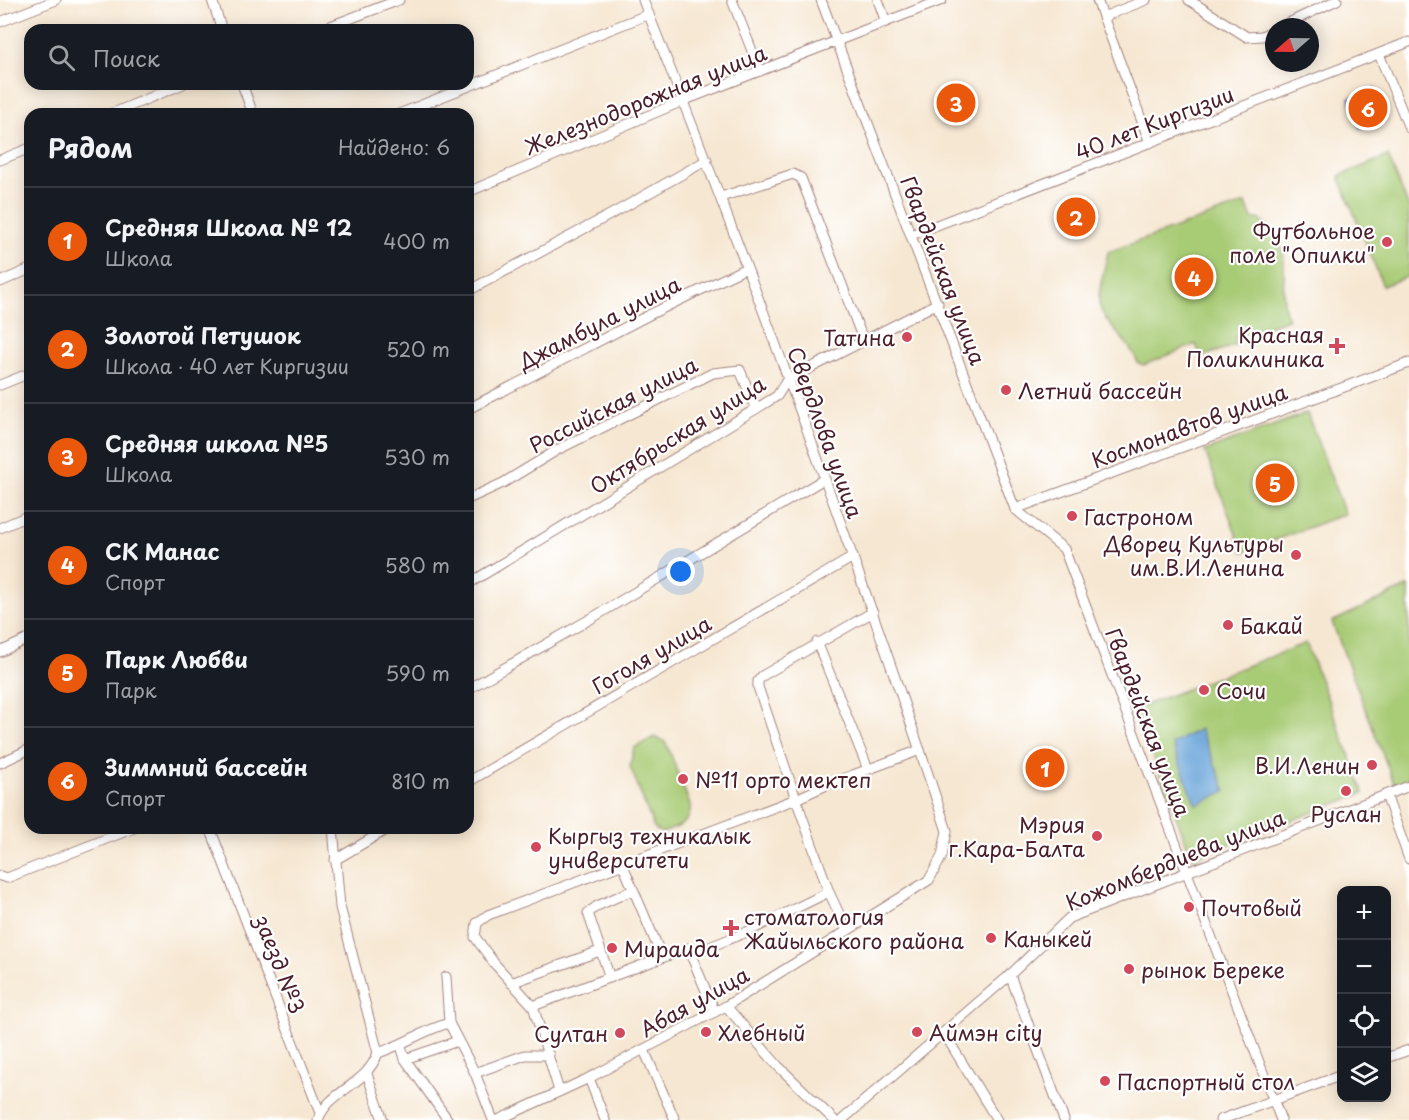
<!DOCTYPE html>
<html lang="ru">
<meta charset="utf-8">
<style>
body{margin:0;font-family:"Playpen Sans",sans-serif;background:#20242c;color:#f1f3f6}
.controls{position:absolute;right:18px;bottom:18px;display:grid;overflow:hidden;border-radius:12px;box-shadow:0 3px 15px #0003}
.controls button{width:54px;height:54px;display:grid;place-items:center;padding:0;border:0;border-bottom:2px solid #363941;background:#171b24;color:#f1f3f6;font:30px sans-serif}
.compass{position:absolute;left:1265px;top:18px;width:54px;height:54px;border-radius:50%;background:#171b24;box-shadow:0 3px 15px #0003;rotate:250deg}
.you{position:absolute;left:681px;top:572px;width:21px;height:21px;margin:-15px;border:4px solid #fff;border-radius:50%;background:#1a73e8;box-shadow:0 0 0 9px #1a73e833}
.badge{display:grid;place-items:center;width:39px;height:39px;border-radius:50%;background:#ea580c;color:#fff;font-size:20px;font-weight:700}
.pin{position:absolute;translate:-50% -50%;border:3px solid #fff;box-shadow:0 2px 6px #0006}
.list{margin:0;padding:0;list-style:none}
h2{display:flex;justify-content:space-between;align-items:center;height:78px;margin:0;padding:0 24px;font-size:26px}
h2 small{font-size:20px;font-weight:400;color:#9ea1a6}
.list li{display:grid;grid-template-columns:39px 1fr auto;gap:18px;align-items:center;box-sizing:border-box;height:108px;padding:0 24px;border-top:2px solid #363941}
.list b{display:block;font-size:22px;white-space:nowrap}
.list p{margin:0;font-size:20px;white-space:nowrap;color:#9ea1a6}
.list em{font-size:20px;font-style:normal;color:#9ea1a6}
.icon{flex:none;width:33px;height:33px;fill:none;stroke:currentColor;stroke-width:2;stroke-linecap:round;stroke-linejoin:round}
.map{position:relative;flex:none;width:1409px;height:1120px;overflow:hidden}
.search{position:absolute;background:#171b24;box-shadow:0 3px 15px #0003;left:24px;top:24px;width:450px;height:66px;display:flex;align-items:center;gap:15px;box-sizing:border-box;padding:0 21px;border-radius:18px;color:#9ea1a6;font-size:22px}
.panel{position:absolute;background:#171b24;box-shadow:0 3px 15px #0003;left:24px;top:108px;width:450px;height:726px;border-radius:18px}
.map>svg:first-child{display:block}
</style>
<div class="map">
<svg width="1409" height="1120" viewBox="0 0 1409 1120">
<rect width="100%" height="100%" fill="#fff"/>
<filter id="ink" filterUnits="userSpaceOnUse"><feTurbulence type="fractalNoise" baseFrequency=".0167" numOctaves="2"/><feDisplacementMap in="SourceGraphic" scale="12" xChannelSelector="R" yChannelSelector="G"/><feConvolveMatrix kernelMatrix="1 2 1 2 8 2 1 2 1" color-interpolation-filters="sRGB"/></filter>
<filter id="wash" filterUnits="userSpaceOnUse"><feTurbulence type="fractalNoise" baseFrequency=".008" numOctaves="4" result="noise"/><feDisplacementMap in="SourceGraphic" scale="24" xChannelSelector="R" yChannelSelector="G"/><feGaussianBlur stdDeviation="1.35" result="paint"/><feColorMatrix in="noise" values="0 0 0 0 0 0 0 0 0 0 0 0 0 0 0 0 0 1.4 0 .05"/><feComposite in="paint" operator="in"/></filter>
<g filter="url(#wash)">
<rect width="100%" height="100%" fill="#f6e7d2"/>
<g fill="#a8cb74" stroke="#797550" stroke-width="1.5">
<path d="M1388 156 1409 208V276L1383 286 1339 176Z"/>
<path d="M1246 203 1252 219H1259C1303 252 1273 280 1288 319L1234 338 1236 345 1201 357 1196 344 1144 365 1138 363C1130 340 1105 327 1099 304 1097 293 1106 264 1108 252Z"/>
<path d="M1307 413 1345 514 1243 552 1205 451Z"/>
<path d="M1409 586V781L1395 786 1332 622Z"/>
<path d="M1306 643 1364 793 1192 858 1135 709Z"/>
<path d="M654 737 664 741 668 747 690 805C692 824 677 828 661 833L654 828 630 766 634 748Z"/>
</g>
<g fill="#69a4d9" stroke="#5a6282" stroke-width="1.5">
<path d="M1375 88 1386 119 1360 128 1349 98Z"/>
<path d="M1200 729 1226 791 1196 805 1172 744Z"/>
</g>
</g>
<g filter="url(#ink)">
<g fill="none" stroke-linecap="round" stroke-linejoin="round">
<g stroke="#a0837e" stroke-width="11">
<g id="minor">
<path d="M212 0 222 30"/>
<path d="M732 0 760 71"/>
<path d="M821 0 1015 509 1064 549 1281 1120"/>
<path d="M878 0 886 22"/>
<path d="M1097 0 1150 143"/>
<path d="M1189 0 1247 37 1262 36 1274 30"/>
<path d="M1103 17 1146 0"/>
<path d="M0 22 56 0"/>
<path d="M1280 27 1337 0"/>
<path d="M320 30 399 0"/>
<path d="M1379 54 1409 128"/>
<path d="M242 84 253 114"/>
<path d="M111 114 183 84"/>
<path d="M399 114 649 14"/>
<path d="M0 160 30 148"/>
<path d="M468 192 685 100 942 0"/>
<path d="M721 197 793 174 801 178 864 342"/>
<path d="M911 235 1409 42"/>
<path d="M0 282 30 269"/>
<path d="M468 291 619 210 707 160"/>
<path d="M0 385 30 373"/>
<path d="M468 409 651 314 746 268"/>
<path d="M468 499 503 483 559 449 713 373 740 370 756 409"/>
<path d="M1015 509 1409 363"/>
<path d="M0 528 30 515"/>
<path d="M468 584 777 396 787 380 938 303"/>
<path d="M873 612 762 676 758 681V687L796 799 829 784 920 750"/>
<path d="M817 642 868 769"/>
<path d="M0 652 30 638"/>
<path d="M468 689 592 618 824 479"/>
<path d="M0 763 30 749"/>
<path d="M468 782 853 557"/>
<path d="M1386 795 1409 859"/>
<path d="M210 828 320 1113"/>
<path d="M335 860 389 828"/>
<path d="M622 863 662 957"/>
<path d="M0 876 7 878 134 828"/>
<path d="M692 954 747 932 829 892"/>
<path d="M1010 975 1064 1120"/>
<path d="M446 977 449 1023 475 1073 493 1120"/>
<path d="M610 978 588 913 597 906 633 890"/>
<path d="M511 983 600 951"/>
<path d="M533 1006 688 948 715 1012"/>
<path d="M726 1006 778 1066 834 1120"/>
<path d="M944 1033 997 1120"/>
<path d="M401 1046 405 1059 448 1120"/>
<path d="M644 1050 675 1120"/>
<path d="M378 1053C403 1045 424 1030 449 1023"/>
<path d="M1386 1058 1409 1050"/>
<path d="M405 1059 458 1041"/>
<path d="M475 1073 525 1055H549"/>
<path d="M367 1074 383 1120"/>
<path d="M589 1078 605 1120"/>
<path d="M559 1091 533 1006 494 963 475 937 477 923 488 915 796 799 829 892 847 931"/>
<path d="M318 1120C329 1090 366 1086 378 1053L340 907 333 828"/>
<path d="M498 1120 589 1078 726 1006 929 880 942 856 947 831C854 551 752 274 643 0"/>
<path d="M842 1120 1010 975 1069 918 1409 786"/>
<path d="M1220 1120 1342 1075"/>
</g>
</g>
<use href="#minor" stroke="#fff" stroke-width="9"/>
</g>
</g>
<g fill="#d1495b" stroke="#fff" stroke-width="2">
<circle cx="1387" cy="242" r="6"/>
<circle cx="907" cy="337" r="6"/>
<path d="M1334 337h6v6h6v6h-6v6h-6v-6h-6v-6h6z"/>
<circle cx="1006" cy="390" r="6"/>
<circle cx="1072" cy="516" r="6"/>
<circle cx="1296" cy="555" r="6"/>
<circle cx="1228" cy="625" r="6"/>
<circle cx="1204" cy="690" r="6"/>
<circle cx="1372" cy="765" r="6"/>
<circle cx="683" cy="779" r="6"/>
<circle cx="1346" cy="791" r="6"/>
<circle cx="1097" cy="836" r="6"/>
<circle cx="536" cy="847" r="6"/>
<circle cx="1189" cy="907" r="6"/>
<path d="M728 919h6v6h6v6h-6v6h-6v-6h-6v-6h6z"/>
<circle cx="991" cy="938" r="6"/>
<circle cx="612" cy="948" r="6"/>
<circle cx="1129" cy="969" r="6"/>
<circle cx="706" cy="1032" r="6"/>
<circle cx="917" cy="1032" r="6"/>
<circle cx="620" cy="1033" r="6"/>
<circle cx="1105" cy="1081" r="6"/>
</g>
<g text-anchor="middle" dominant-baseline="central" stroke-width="4.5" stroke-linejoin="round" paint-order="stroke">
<g font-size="21" fill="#4a1f2b" stroke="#fff">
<text transform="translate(645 99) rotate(-22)">Железнодорожная улица</text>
<text transform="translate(1154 122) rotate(-21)">40 лет Киргизии</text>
<text transform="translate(944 270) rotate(69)">Гвардейская улица</text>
<text transform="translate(599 322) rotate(-27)">Джамбула улица</text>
<text transform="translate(613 404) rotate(-27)">Российская улица</text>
<text transform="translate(1189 425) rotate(-20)">Космонавтов улица</text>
<text transform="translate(826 432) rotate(70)">Свердлова улица</text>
<text transform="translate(677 434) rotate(-32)">Октябрьская улица</text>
<text transform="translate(651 654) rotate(-30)">Гоголя улица</text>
<text transform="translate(1149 722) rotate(69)">Гвардейская улица</text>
<text transform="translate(1175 859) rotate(-22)">Кожомбердиева улица</text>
<text transform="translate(281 964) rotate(69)">заезд №3</text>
<text transform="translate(694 1001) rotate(-29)">Абая улица</text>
</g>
<g font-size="21" fill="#4a1f2b" stroke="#fff" text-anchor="start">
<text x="1375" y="230" text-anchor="end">Футбольное<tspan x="1375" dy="24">поле "Опилки"</tspan></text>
<text x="1324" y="334" text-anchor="end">Красная<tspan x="1324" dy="24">Поликлиника</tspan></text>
<text x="895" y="337" text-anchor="end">Татина</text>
<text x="1018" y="390">Летний бассейн</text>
<text x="1084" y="516">Гастроном</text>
<text x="1284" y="543" text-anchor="end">Дворец Культуры<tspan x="1284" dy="24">им.В.И.Ленина</tspan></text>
<text x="1240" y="625">Бакай</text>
<text x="1216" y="690">Сочи</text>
<text x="1360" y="765" text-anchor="end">В.И.Ленин</text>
<text x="695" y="779">№11 орто мектеп</text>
<text x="1346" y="813" text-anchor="middle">Руслан</text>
<text x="1085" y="824" text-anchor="end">Мэрия<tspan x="1085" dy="24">г.Кара-Балта</tspan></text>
<text x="548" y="835">Кыргыз техникалык<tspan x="548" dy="24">университети</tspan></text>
<text x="1201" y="907">Почтовый</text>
<text x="744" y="916">стоматология<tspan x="744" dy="24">Жайыльского района</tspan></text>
<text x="1003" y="938">Каныкей</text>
<text x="624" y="948">Мираида</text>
<text x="1141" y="969">рынок Береке</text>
<text x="718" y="1032">Хлебный</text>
<text x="929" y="1032">Аймэн city</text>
<text x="608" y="1033" text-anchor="end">Султан</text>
<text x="1117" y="1081">Паспортный стол</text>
</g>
</g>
</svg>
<div class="controls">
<button>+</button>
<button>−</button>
<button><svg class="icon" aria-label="locate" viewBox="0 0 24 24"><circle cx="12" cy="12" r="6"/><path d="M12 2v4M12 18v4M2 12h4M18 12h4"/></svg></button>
<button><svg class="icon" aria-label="layers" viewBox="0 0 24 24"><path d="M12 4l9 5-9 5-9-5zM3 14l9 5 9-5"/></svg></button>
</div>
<svg class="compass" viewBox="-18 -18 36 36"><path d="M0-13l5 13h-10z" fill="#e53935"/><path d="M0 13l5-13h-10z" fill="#9ea1a6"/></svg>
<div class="you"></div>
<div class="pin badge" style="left:1045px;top:768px">1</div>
<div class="pin badge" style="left:1076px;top:217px">2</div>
<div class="pin badge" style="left:956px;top:103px">3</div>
<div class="pin badge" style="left:1194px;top:277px">4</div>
<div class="pin badge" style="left:1275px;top:483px">5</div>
<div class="pin badge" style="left:1368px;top:108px">6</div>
<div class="search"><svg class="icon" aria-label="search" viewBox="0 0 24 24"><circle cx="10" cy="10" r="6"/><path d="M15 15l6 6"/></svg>Поиск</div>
<section class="panel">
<h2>Рядом<small>Найдено: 6</small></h2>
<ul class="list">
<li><span class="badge">1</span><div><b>Средняя Школа № 12</b><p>Школа</p></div><em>400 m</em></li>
<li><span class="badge">2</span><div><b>Золотой Петушок</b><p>Школа · 40 лет Киргизии</p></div><em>520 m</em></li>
<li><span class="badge">3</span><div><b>Средняя школа №5</b><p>Школа</p></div><em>530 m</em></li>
<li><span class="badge">4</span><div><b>СК Манас</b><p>Спорт</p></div><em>580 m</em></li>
<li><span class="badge">5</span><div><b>Парк Любви</b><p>Парк</p></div><em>590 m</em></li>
<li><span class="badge">6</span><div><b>Зиммний бассейн</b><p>Спорт</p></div><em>810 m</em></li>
</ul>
</section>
</div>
